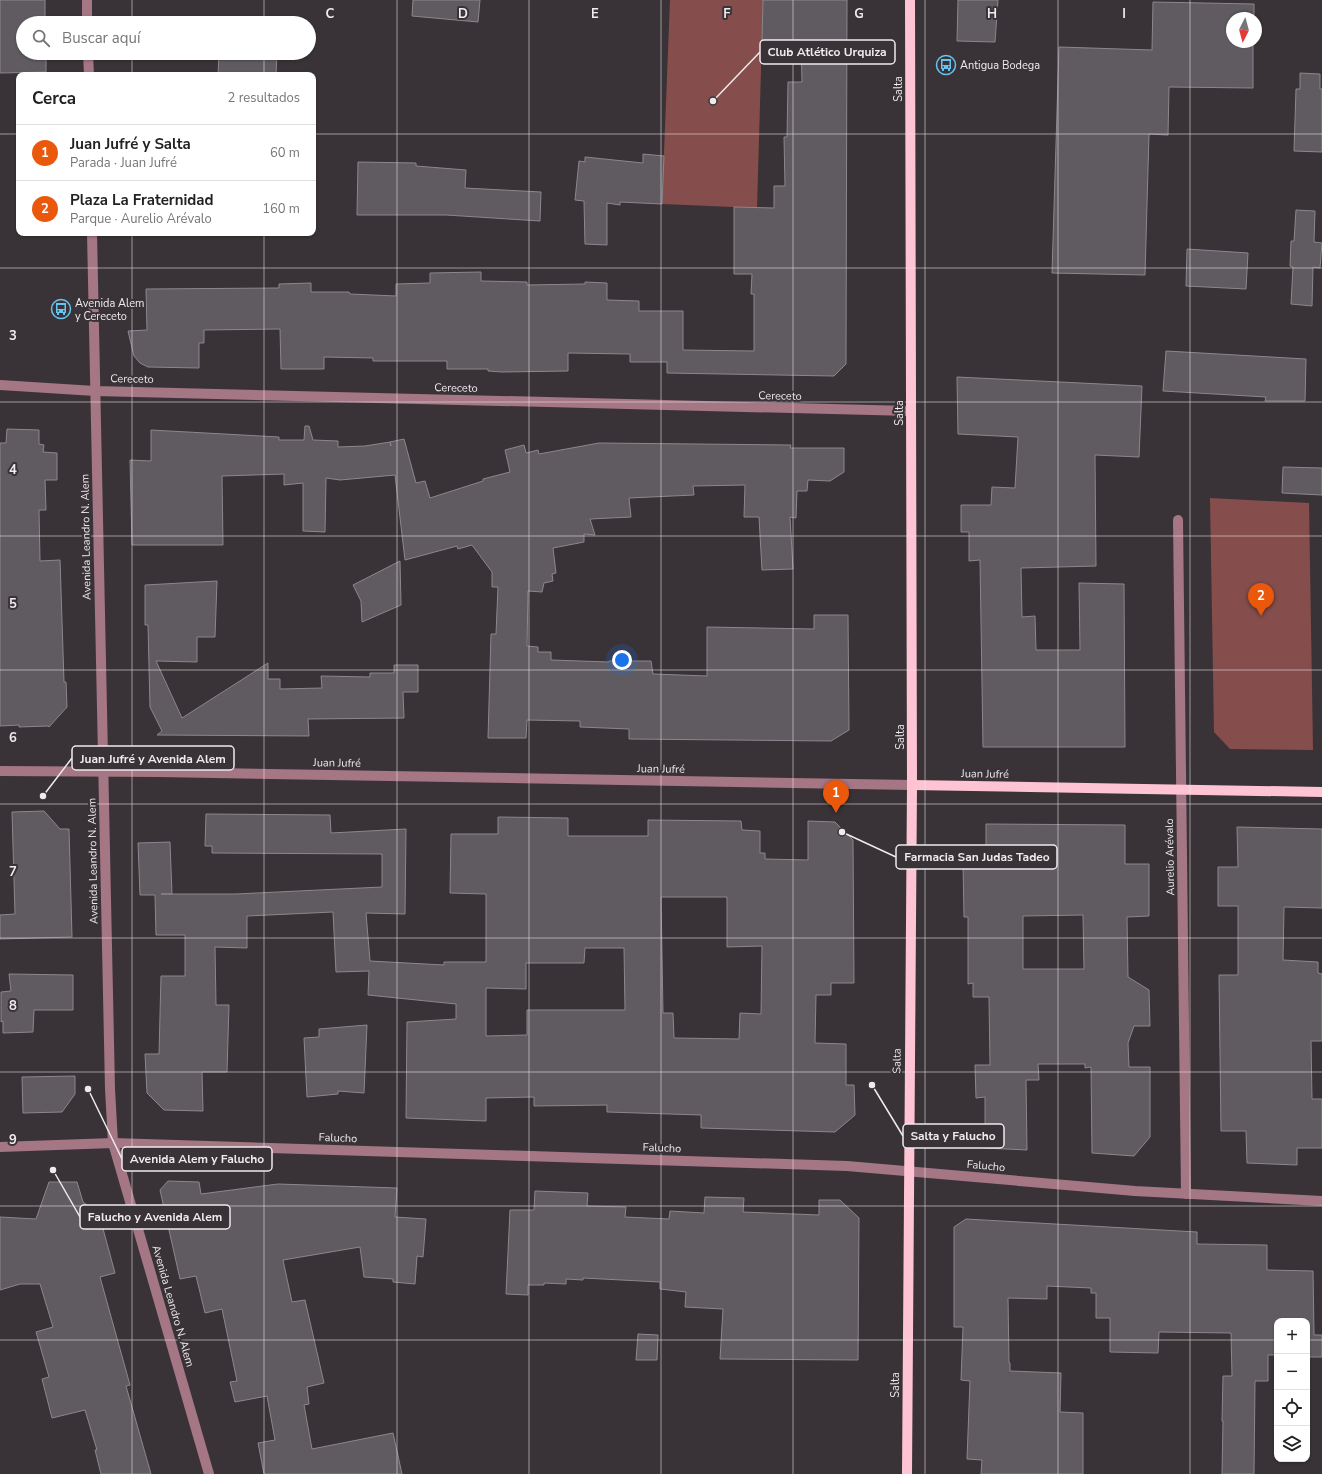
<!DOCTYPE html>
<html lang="es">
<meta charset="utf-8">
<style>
body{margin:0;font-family:"Nunito Sans",sans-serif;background:#f2f2f2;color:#222}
.controls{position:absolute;right:12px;bottom:12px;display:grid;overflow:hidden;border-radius:8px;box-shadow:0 1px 3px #0004}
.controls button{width:36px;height:36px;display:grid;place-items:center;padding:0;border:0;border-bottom:1px solid #e0e0e0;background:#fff;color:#222;font:20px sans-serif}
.compass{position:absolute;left:1226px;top:12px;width:36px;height:36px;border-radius:50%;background:#fff;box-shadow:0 1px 3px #0004;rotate:186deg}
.you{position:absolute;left:622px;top:660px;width:14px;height:14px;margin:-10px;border:3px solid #fff;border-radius:50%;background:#1a73e8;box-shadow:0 0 0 6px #1a73e833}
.badge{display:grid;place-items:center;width:26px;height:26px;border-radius:50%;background:#ea580c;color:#fff;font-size:13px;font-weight:700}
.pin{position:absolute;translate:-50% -33px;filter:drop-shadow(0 1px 2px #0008)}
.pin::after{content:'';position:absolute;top:21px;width:14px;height:12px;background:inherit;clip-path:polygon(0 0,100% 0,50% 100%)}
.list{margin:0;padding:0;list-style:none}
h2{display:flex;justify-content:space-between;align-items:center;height:52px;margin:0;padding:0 16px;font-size:17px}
h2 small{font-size:13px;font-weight:400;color:#767676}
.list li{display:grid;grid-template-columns:26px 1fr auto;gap:12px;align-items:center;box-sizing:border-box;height:56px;padding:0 16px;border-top:1px solid #e0e0e0}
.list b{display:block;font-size:15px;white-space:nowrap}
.list p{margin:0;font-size:13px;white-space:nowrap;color:#767676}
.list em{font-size:13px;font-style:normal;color:#767676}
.icon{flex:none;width:22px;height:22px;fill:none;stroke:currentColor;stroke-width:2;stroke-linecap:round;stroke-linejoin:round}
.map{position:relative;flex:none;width:1322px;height:1474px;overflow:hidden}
.search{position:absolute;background:#fff;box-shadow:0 1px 3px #0004;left:16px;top:16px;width:300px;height:44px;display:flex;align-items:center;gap:10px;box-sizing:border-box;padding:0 14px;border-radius:22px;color:#767676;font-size:15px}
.panel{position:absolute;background:#fff;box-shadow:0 1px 3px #0004;left:16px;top:72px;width:300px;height:164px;border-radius:8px}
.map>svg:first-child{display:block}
</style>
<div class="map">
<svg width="1322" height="1474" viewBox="0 0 1322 1474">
<rect width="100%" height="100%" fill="#393337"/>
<g fill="#854e4c">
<path d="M670 0H763L757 208 662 204Z"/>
<path d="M1210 498 1309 503 1313 750 1230 749 1214 732Z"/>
</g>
<g fill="#5f5b61" stroke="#8c878e" fill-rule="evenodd">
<path d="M0 0H45V23H23V53H46V72L0 73Z"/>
<path d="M413 0H480L478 22 412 16Z"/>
<path d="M763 0H847L846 364 834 376 667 373V362H630V354L568 353V371L502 372 488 371V369H447V361H373V358L324 357V369H281L280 329 204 330V343H199V368L148 367 140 363 134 356 128 331 147 330 146 289 279 288V284L311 283V292H349L350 294 396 296V284L430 283V273L481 272V281L527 282V285L585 284V282L607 283V300L639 301V311H683V350L754 351V294H751L752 274H734V207L774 208V186H785L784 137H787L788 82H802L801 40H762Z"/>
<path d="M958 0H998L995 42 957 41Z"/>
<path d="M1153 2 1254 4V18H1232V42H1253V88L1169 87 1168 135 1149 134 1145 275 1052 273 1059 47 1152 50Z"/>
<path d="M219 53H277L276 75H218Z"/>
<path d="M1300 73 1320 74V89H1322V152L1294 151 1296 89H1300Z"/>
<path d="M643 154 664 156 662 204 620 202V205L607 203V245L585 244 584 201 575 200 579 161 585 162V157L643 163Z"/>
<path d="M358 162 416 163V166L466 170 465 188 541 192 540 221 446 215H357Z"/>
<path d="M1296 210 1315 211 1314 242 1322 243 1320 268 1313 267 1312 306 1291 304 1293 267 1290 266 1291 241H1294Z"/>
<path d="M1187 249 1248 253 1246 289 1186 286Z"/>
<path d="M1166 351 1306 359 1305 401H1265L1266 397 1163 391Z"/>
<path d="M957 377 1142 386 1139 457 1095 455 1096 566 1021 568 1022 617 1035 616 1036 650H1080L1079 583 1124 584 1125 747H983L980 560 969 561V532H961V505H991L992 487 1015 488 1018 437 958 434Z"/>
<path d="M305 426H309L313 440 338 441V447L365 446 390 442 391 446 390 442 404 439 416 483 425 481 430 498 483 481V479L510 472 505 450 524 445 526 453 538 450 539 454 599 443 791 445 790 448H844V472L830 481 808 480 807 491H797L796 518 790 517 793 569 762 570 759 517H744L745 485 693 486 694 495 629 498 631 517 590 519 595 535 584 534V542L553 548 556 573 552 574 553 581 544 583 542 592 528 591 527 646 538 647V652H551V660L609 662V661H651L653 674 707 676V627L814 629V615H848L849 730 831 741 629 739V729L580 727V721L527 720 526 738H488L491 634H496L498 587H492V572L472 545 458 549 457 546 405 560 395 475 340 480 326 478 325 532 303 531V483L284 485V474L222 476 223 545H132L130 460 151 461V430L279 437V440H304Z"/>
<path d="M7 429 39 430V444L44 445 43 452 57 453V480H45L46 510H39L40 561 60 560 64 682H66L67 707 49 727 48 726 19 727V725L0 726V443H6Z"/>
<path d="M1283 467 1322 468V495L1282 493Z"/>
<path d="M400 561 401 605 362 622 361 601 353 585Z"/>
<path d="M217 581 215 637H197V662L156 661 182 718 268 663V679H280V689L322 688 321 676 370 677V673H394V665H418V692H403L404 718 308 719 309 736 157 735 162 731 150 707 148 625H145V585Z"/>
<path d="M44 811 60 829H69L72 937 0 939V915L15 914 12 812Z"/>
<path d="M206 814 330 815 331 833 406 829 405 914 366 913 370 961 444 965V962H486V894L450 893 451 834H498V817L568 818V836H648V820L741 821 742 830 760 831V853H765V859L808 860V821L835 822 853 840 854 983H831V995H816L815 1043 846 1044V1085H854L855 1115 835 1132 701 1128V1115L607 1112V1105L534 1106V1097L486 1098V1121L406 1118 407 1022 456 1019V1004L368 995 369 971 336 972 333 912 247 916V948L215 947 216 1005H229L227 1072H202L203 1111 164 1110 147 1093 145 1054H159L161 976H185V935H156L155 895H140L138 843 170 842 172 894H161H236L382 887V854L212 853V846H205ZM661 897H727V947L762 946 761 1014 740 1013 739 1039 674 1038 673 1013H663ZM585 948H624L625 1010H527V1035L486 1036V988L526 989V963H584Z"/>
<path d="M986 824 1125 825V864H1149V916L1127 917 1128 977 1149 990 1150 1026H1134L1128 1043 1129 1067H1150V1137L1134 1156 1092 1153 1091 1067 1085 1068V1064H1038L1039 1080H1026L1027 1150 985 1148V1097L976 1098 975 1065H990L989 997H973V983L968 984V917H964L963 863 986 864ZM1083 915 1084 969H1023V916Z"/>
<path d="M1237 827 1322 829V908L1284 907 1283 960 1318 962V973L1322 974V1041H1311L1312 1099H1322V1148H1297V1165L1247 1163 1246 1131H1221L1219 975H1238V906H1218V867H1238Z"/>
<path d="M9 974 73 975V1010H34L33 1032 3 1033V1021L1 1022V992L11 991Z"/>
<path d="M367 1025 364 1093 338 1091V1094L307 1097 304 1038 319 1037V1029Z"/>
<path d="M75 1076V1094L62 1112 23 1113 22 1077Z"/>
<path d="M168 1181 199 1182 201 1194 278 1184 397 1188 395 1217 426 1219 423 1257 417 1256 415 1284 393 1282V1279L364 1277 360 1247 283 1260 292 1302 305 1300 324 1383 307 1387 309 1404 304 1405 312 1449 393 1433 402 1474H264L258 1443 275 1440 267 1396 235 1402 230 1382 237 1381 222 1309 205 1313 196 1276 180 1279 160 1190Z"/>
<path d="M49 1182H77L83 1202 99 1214 115 1273 100 1277 130 1385 126 1386 151 1474H101L95 1450H97L85 1410 52 1418 42 1379 49 1377 36 1332 53 1327 40 1284H20L0 1290V1217L36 1219Z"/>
<path d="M535 1191 588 1193 587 1206 626 1207 625 1217 669 1219 670 1211 704 1213 705 1197 744 1198 743 1212 819 1215V1200H840L859 1218 858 1360 720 1359 723 1309 685 1307 686 1292 660 1289V1282L583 1278V1280L566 1279V1284L544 1283V1285H528V1295L506 1294 510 1210H534Z"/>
<path d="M966 1219 1197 1232V1244L1267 1245V1270L1313 1271 1314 1335H1322V1357H1307V1321H1277V1355H1268V1381H1255L1254 1474H1222L1223 1421H1222L1223 1376H1232L1231 1333 1159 1332 1158 1353 1110 1352V1318H1096V1293H1091V1288L1047 1286V1299L1008 1298 1009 1363H1010V1371L1061 1373 1060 1412 1083 1413V1474H981L982 1460 967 1459 970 1381 961 1380 963 1327H954V1227Z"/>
<path d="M638 1334 658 1335 657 1360H636Z"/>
</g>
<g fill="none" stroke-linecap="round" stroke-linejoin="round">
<g stroke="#a57684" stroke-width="10">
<path d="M87 0V23"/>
<path d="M88 53 89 75"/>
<path d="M92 233 110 1089 113 1143 209 1474"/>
<path d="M0 385 95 391 911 411"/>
<path d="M1178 520 1186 1194"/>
<path d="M0 771 159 772 912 785"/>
<path d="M0 1147 113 1143 847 1166 1135 1191 1322 1201"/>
</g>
<g stroke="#fec4d4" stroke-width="10">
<path d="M912 785 1322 792"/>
<path d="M907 1474 912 785 910 0"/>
</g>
</g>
<path fill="none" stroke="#eeeaed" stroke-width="1" stroke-opacity="0.55" d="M132 0V23M264 0V23M397 0V1474M529 0V1474M661 0V1474M793 0V1474M925 0V1474M1058 0V1474M1190 0V1474M132 53V75M264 53V75M0 134H19M313 134H1322M132 233V1474M264 233V1474M0 268H1322M0 402H1322M0 536H1322M0 670H1322M0 804H1322M0 938H1322M0 1072H1322M0 1206H1322M0 1340H1277M1307 1340H1322"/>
<defs>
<g id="bus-ring" transform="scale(1)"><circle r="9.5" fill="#393337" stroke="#66c4ef" stroke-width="1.5"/><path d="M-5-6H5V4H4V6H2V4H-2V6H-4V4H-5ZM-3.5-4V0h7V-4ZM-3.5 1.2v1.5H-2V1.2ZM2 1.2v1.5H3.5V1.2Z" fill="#66c4ef"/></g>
</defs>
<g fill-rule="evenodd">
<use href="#bus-ring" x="946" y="65"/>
<use href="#bus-ring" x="61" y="309"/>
</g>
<g text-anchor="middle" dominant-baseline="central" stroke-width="4" stroke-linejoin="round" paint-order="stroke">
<g font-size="11" fill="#eeeaed" stroke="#393337" text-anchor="start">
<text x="960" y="65">Antigua Bodega</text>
<text x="75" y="303">Avenida Alem<tspan x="75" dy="13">y Cereceto</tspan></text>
</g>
<g font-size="11" fill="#eeeaed" stroke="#393337">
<text transform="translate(898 89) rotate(-90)">Salta</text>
<text transform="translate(132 379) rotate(1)">Cereceto</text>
<text transform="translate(456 388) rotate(1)">Cereceto</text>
<text transform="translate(780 396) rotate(1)">Cereceto</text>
<text transform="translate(899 413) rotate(-90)">Salta</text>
<text transform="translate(86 537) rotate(-91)">Avenida Leandro N. Alem</text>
<text transform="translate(900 737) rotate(-90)">Salta</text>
<text transform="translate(337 763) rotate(1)">Juan Jufré</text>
<text transform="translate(661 769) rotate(1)">Juan Jufré</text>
<text transform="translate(985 774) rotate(1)">Juan Jufré</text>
<text transform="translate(1170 857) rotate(-91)">Aurelio Arévalo</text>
<text transform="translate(93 861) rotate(-91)">Avenida Leandro N. Alem</text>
<text transform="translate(897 1061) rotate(-89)">Salta</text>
<text transform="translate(338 1138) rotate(2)">Falucho</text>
<text transform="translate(662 1148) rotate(2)">Falucho</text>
<text transform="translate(986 1166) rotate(5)">Falucho</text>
<text transform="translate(173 1306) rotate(74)">Avenida Leandro N. Alem</text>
<text transform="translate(895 1385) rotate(-90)">Salta</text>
</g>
</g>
<g font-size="13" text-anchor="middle" font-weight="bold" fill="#eeeaed" stroke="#393337" stroke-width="4" stroke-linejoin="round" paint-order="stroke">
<text x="330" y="18">C</text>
<text x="463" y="18">D</text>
<text x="595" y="18">E</text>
<text x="727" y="18">F</text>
<text x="859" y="18">G</text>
<text x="992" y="18">H</text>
<text x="1124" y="18">I</text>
<text x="13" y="340">3</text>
<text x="13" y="474">4</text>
<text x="13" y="608">5</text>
<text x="13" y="742">6</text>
<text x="13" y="876">7</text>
<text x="13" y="1010">8</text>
<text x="13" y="1144">9</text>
</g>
<path fill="none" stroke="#eeeaed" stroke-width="1.5" d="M713 101L760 52M43 796L72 758M842 832L896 857M872 1085L903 1136M88 1089L122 1159M53 1170L80 1217"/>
<g fill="#eeeaed" stroke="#393337" stroke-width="1.5">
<circle cx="713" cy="101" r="4"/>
<circle cx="43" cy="796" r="4"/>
<circle cx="842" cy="832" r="4"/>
<circle cx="872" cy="1085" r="4"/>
<circle cx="88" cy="1089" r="4"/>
<circle cx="53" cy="1170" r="4"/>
</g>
<g fill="#393337" stroke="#eeeaed" stroke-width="1.5">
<rect x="760" y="40" width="135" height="24" rx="4"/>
<rect x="72" y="746" width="162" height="24" rx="4"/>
<rect x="896" y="845" width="161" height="24" rx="4"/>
<rect x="903" y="1124" width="101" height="24" rx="4"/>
<rect x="122" y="1147" width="150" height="24" rx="4"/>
<rect x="80" y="1205" width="150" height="24" rx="4"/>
</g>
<g font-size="12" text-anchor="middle" font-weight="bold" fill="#eeeaed">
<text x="827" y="56">Club Atlético Urquiza</text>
<text x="153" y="763">Juan Jufré y Avenida Alem</text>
<text x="977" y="861">Farmacia San Judas Tadeo</text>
<text x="953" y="1140">Salta y Falucho</text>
<text x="197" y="1163">Avenida Alem y Falucho</text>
<text x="155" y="1221">Falucho y Avenida Alem</text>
</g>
</svg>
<div class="controls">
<button>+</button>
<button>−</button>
<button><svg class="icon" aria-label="locate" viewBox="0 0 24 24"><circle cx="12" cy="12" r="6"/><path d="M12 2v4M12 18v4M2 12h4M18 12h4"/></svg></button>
<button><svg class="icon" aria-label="layers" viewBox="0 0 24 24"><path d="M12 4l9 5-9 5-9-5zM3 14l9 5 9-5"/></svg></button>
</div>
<svg class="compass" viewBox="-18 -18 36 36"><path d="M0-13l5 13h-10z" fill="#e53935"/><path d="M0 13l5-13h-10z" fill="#767676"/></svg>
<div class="you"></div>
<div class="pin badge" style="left:836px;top:813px">1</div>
<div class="pin badge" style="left:1261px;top:616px">2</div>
<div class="search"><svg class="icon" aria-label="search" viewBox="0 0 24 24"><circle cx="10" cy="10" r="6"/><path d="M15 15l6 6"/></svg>Buscar aquí</div>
<section class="panel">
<h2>Cerca<small>2 resultados</small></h2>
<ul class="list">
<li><span class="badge">1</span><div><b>Juan Jufré y Salta</b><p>Parada · Juan Jufré</p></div><em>60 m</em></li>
<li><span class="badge">2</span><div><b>Plaza La Fraternidad</b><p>Parque · Aurelio Arévalo</p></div><em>160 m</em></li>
</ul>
</section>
</div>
